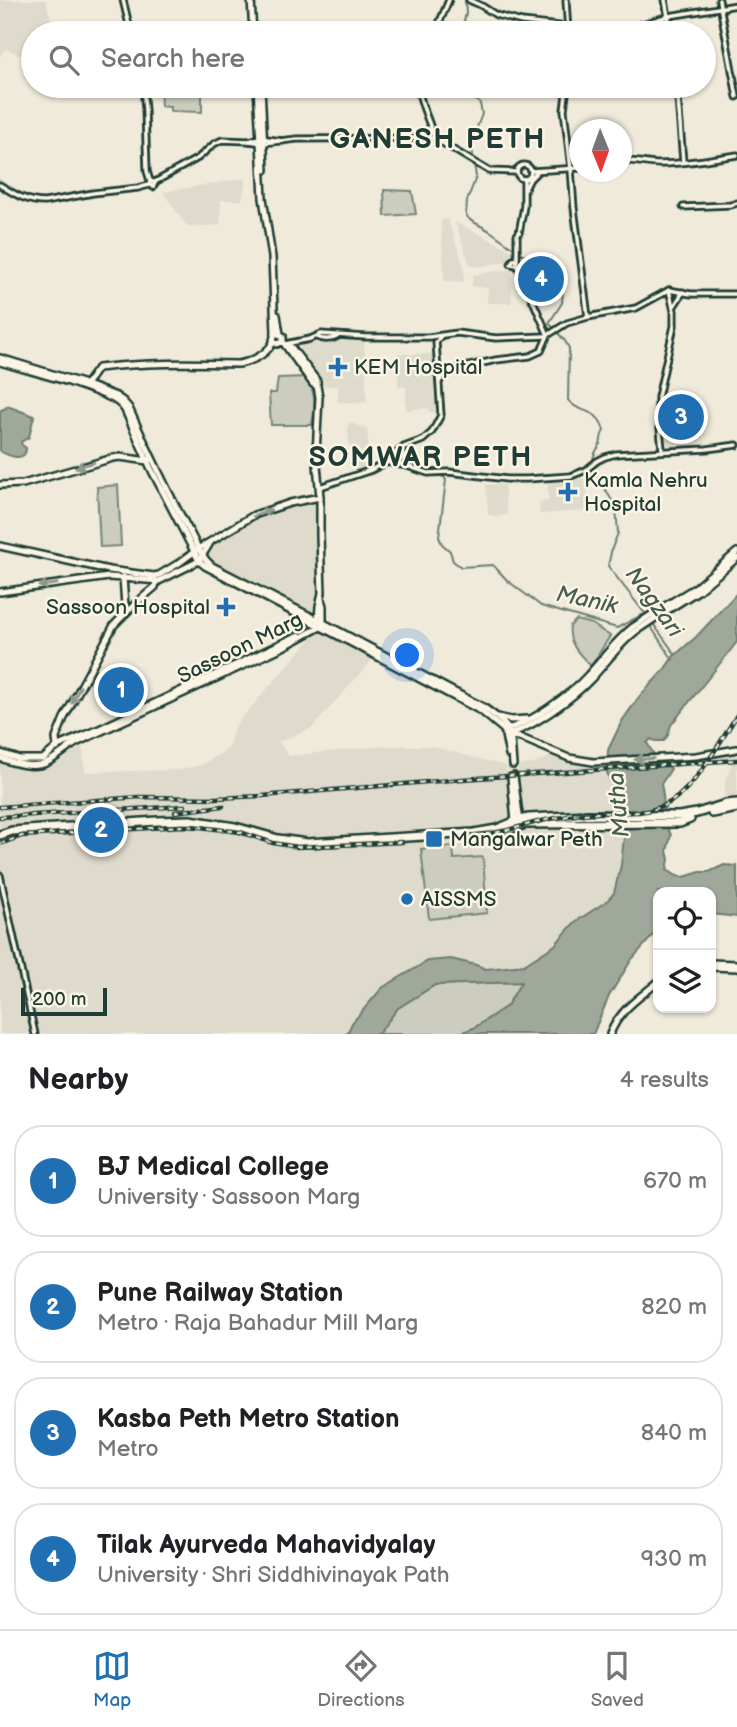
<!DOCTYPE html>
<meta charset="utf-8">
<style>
body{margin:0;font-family:"Balsamiq Sans",sans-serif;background:#f6f6f6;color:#202124}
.controls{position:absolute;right:21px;bottom:21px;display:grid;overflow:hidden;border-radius:14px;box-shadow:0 2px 5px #0004}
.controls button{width:63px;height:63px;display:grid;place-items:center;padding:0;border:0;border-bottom:2px solid #e0e0e0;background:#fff;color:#202124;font:35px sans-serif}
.compass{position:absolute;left:569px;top:119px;width:63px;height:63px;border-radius:50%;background:#fff;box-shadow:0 2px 5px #0004;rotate:179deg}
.scale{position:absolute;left:21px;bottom:18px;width:86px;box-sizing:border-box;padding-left:7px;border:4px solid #1f3d34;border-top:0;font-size:19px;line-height:24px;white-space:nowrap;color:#1f3d34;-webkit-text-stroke:5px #fcf5e5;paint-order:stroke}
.you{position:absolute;left:408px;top:656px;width:24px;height:24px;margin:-18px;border:5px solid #fff;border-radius:50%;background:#1a73e8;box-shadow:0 0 0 10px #1a73e833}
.badge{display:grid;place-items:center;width:46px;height:46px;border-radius:50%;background:#1f6fb2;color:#fff;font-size:23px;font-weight:700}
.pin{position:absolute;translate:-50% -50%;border:4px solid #fff;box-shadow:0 2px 7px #0006}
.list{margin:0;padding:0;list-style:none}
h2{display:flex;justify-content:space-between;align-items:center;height:91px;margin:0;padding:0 28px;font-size:30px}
h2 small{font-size:23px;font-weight:400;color:#757577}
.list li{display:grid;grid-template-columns:46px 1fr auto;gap:21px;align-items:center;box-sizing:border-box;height:112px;margin:0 14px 14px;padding:0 14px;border:2px solid #e0e0e0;border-radius:28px}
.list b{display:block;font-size:26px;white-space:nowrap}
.list p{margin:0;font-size:23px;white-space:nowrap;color:#757577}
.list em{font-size:23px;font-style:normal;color:#757577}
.icon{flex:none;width:38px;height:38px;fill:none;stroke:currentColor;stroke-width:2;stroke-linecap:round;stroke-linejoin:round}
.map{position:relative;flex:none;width:737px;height:1034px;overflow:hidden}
.search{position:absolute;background:#fff;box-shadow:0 2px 5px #0004;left:21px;right:21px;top:21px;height:77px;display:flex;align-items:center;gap:18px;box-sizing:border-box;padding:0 24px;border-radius:38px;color:#757577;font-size:26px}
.sheet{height:595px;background:#fff}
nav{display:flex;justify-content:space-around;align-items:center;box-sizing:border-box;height:98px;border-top:2px solid #e0e0e0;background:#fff;font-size:19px;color:#757577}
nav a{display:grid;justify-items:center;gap:4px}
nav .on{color:#1f6fb2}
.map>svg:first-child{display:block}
</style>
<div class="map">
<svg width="737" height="1034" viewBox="0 0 737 1034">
<rect width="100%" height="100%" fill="#efeada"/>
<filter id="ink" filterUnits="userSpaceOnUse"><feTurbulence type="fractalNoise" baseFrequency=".0143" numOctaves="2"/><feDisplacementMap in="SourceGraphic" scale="14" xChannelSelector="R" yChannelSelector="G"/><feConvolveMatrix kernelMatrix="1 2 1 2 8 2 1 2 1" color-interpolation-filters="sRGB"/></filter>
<g filter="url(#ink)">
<g fill="#dedbcc">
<path d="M0 0H46L54 33H33V54L17 55 14 52 5 49 0 57Z"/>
<path d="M246 178 242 200H221L220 225 191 227 185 224 163 192Z"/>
<path d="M448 219 464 267V282L444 281 441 220Z"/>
<path d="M455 222 505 247 516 255 509 261 476 267 470 265Z"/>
<path d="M520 261 550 271 559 294 535 296Z"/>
<path d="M512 269V303H487L488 288 472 286 473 275Z"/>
<path d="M364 340 367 402H338V386L319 385 300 349 301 344 305 341Z"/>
<path d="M398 354H435L437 412H429V408L406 410V387L398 386Z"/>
<path d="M348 422 367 429 370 467 354 472 348 435Z"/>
<path d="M584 479 587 483 588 511 540 514 539 502 548 501V480Z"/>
<path d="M504 484 507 515 493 516 492 515H488L486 485Z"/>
<path d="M320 499 322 585 317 617 212 566 205 552 232 530 260 512Z"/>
<path d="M324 631 373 659 312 728 279 742 289 756 381 746H431L506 766 508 778 518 777 517 766 534 764 549 757 554 753 574 763 595 765 596 771 607 770 610 782 618 793 625 807V828L621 865 614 893 607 901 575 922 555 945 507 1034H0V761L16 766 44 770 82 745 85 772 179 770 202 765 229 748 234 727 313 636Z"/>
<path d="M737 753V799L724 800 725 783 731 763 696 764V758Z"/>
</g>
<g fill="#cccdbf" stroke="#76857a" stroke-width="2">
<path d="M160 86H203L202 88V112L170 111V107L161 106Z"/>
<path d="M384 190 412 191 416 214 385 216Z"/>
<path d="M306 377C317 393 315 408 312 425H271L269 393H276L278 378Z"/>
<path d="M118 485 121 546 100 547 97 487Z"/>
<path d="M576 620 592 624 610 636 591 666C580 655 567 643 570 626Z"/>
<path d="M453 846 454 859 483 857 487 913 429 919 421 849Z"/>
<path d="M522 982 507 1006 474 1028 458 1034H378L398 1008 435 985Z"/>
</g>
<g fill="#9fa89a" stroke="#6c7d71" stroke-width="2">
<path d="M7 406 34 416 29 437 21 442 22 445 26 448C26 463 8 456 0 451V412L1 410 6 408Z"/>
<path d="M737 593V642L671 725 668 735 664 741H655L651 739 647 743 653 753 671 769 661 784C666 802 661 820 671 835L667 851 669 859 667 870 677 876 684 877 700 872H709L724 865 737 866V917L711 914V892H658V931L655 933 632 959 609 996 593 1034H458L474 1028 507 1006 521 982 435 985 398 1008 378 1034H347L352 1023 382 988 428 961 451 959 476 965 486 969 524 965 555 945 575 922 607 901 614 893 621 865 625 828V807L618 793 610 782 607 772 608 750 622 721 639 697 664 670 673 657 696 637Z"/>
</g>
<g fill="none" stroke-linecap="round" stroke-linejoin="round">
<g stroke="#6c7d71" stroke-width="2">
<path d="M461 33 466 13 465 0"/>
<path d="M464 86 480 104 482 114 473 138 472 147 476 177 467 201 466 215 470 220 490 231 522 254 545 260 559 269 564 280 562 303 549 323 565 341 569 348 568 400C579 415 598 406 604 431 600 436 602 439 600 444 597 452 593 452 593 461"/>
<path d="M593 467 616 508 618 533 612 548 608 566 646 615"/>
<path d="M433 474 444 477 446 480 439 537 442 544 450 551 453 561 461 567 493 565 508 581 541 606 617 628 642 615 644 617"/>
<path d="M343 481 371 474 390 465"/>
<path d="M652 622 675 654"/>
<path d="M649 624 673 660"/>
</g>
<path stroke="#c5c7b9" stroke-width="5" stroke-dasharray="5 2.5" stroke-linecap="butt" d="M510 765 511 777"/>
<g stroke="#1f3d34" stroke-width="9">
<g id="minor">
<path d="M123 0 131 33"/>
<path d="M469 0 482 6 496 15 522 22 587 29 632 27 669 16 737 5"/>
<path d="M566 0 568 33"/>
<path d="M665 0 671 33"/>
<path d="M719 0 737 97"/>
<path d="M435 33 449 0"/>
<path d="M143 86 145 110 147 171 150 181"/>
<path d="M418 86C420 105 429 119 434 138"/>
<path d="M567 86 564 110 571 169 574 208 588 317"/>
<path d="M677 86 683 162"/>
<path d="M249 141 263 143 297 139 434 138 489 171 517 172"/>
<path d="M622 161C635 160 647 164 660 164 686 164 711 159 737 155"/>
<circle cx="524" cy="172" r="7"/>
<path d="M531 171 580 168"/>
<path d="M151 181 155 183 153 187 149 184Z"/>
<path d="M155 182 198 158 214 144 222 140 249 141 259 138 283 141"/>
<path d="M0 185C14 194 27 202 45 202L93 193 138 188 149 185"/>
<path d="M525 189 530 179 537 172"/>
<path d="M683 207 731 205 737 203"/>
<path d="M513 260H517V265L511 264Z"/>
<path d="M517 260V235L519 233 524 206V179"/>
<path d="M517 265 548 335"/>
<path d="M674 306 683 292"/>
<path d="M317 337C323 340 332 340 338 336"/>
<path d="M285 344 310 339 321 334 366 337H429L457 333 496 338 546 336"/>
<path d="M439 382 447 371 496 360 530 356 541 351 548 335 567 323 588 317 636 308 669 290 691 294H737"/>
<path d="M662 449 658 409V397L674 326V311L669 290"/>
<path d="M386 462 407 466 428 473 449 472 507 479H527L571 476 586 470 597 461 605 457 616 454 707 449 737 445"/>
<path d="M320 487 371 470 390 459 404 447 423 440 432 432 441 415 436 342 441 336"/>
<path d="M0 875 35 1034"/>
</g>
</g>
<g stroke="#1f3d34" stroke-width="10">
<g id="major">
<path d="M251 0 253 33"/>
<path d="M257 86 263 198 272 257 275 333 273 340 277 344 283 342"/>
<path d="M261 86 265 170"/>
<path d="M277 315 280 334"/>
<path d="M278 334 283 336V342L313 384 317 386"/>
<path d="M287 346 291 347 317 381V386L319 397 316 454 320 497V536L322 593 319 606 318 621"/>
<path d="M0 358 82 383 116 396 123 401 129 408C147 448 165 487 186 525 195 540 199 555 212 566L318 620 483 707C514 728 510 730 513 765"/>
<path d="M0 362C36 373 79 383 113 399 118 402 122 405 125 410L151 469 199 561 205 566 481 711 504 730 509 755"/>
<path d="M85 386 98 368C145 362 191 363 239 364 253 361 267 354 274 341"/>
<path d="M0 485 23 484 113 458 120 457 148 461 150 459"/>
<path d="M0 546 109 570 154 576 159 575 179 563 198 549 254 515 290 503 320 497"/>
<path d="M123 577 125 606 127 611"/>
<path d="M0 592 109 577 159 581 199 561 210 543"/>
<path d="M321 599 323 606V623"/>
<path d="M657 611 696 587 737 552"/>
<path d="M660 615 698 591 737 558"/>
<path d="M498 717 511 720 527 719"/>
<path d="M507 729C531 723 571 694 588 675 603 659 615 641 633 627"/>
<path d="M509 734C534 727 573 698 591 679 606 663 618 645 636 631"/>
<path d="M508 736 519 737 569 758 593 762 696 756 737 749"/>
<path d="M57 748 56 738 64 718 114 625 135 604 155 587 156 581"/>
<path d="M0 753 19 759H43L58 746 97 730 299 635"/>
<path d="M0 758C12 763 33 769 46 763 57 758 66 749 76 743L281 648 322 626"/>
<path d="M514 776 520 822"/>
<path d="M511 777 515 822"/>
<path d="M711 963 737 964"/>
<path d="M711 967 737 968"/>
<path d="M610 1034C620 1009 638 999 658 982"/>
</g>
</g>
<g stroke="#1f3d34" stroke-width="12">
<g id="highway">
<path d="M712 813 737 808"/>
<path d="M504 831 525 824 680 823 690 819"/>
<path d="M0 835 12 831 157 821 190 820 235 827 278 839 307 843 474 833 497 829 519 820 529 818 588 815 679 816 697 813 726 804 737 803"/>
</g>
</g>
<use href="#minor" stroke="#fcf5e5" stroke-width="3.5"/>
<use href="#major" stroke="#fcf5e5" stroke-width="5"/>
<use href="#highway" stroke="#fcf5e5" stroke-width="7"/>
<g stroke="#1f3d34" stroke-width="4.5">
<g id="rail">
<path d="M0 807 140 797 216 798 262 796 463 779 737 760"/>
<path d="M175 812 223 806"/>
<path d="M0 817 185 806"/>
<path d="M466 836C478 835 491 834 503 831 521 827 538 821 556 818 570 816 584 813 599 813 624 812 649 816 672 801 698 783 720 742 737 715"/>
<path d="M0 844 22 836 182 826 200 827 240 832 273 843 297 847 402 842"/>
</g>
</g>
<use href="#rail" stroke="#fcf5e5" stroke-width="2" stroke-dasharray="5" stroke-linecap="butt"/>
<g stroke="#1f3d34" stroke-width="10" stroke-linecap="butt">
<g id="major-bridge">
<path d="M633 627 657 611"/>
<path d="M636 631 660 615"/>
</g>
</g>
<use href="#major-bridge" stroke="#fcf5e5" stroke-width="5"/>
</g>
<defs><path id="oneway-solid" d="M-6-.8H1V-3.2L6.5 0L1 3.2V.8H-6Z" transform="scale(1.75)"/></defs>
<g fill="#8e998c">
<use href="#oneway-solid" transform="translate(85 465) rotate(164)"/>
<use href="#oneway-solid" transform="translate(262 513) rotate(-21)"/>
<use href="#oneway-solid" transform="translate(48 585) rotate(172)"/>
<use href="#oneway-solid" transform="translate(76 695) rotate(117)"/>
<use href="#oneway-solid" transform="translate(644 759) rotate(176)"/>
</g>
</g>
<g fill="#1f6fb2" stroke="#fcf5e5" stroke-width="2.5">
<path d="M334.5 356.5h7v7h7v7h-7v7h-7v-7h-7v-7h7z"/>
<path d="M564.5 481.5h7v7h7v7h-7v7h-7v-7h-7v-7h7z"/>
<path d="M222.5 596.5h7v7h7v7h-7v7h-7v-7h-7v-7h7z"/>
<rect x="425" y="830" width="18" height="18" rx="3.5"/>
<circle cx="407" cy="899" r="7"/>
</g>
<g text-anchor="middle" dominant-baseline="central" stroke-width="5" stroke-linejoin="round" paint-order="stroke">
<g font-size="21" fill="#1f3d34" stroke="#fcf5e5" text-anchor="start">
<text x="354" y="367">KEM Hospital</text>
<text x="584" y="480">Kamla Nehru<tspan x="584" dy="24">Hospital</tspan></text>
<text x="210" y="607" text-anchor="end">Sassoon Hospital</text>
<text x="450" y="839">Mangalwar Peth</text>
<text x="421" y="899">AISSMS</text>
</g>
<g font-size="21" fill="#1f3d34" stroke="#fcf5e5">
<text transform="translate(240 648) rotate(-26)">Sassoon Marg</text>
</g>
<g font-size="23" font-style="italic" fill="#455d53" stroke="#fcf5e5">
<text transform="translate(587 600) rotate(12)">Manik</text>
<text transform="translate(654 602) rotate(54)">Nagzari</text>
<text transform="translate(619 805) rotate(-95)">Mutha</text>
</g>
<g font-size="28" font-weight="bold" letter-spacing="2" fill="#1f3d34" stroke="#fcf5e5">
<text x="438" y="139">GANESH PETH</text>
<text x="421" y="457">SOMWAR PETH</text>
</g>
</g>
</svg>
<div class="controls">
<button><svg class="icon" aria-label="locate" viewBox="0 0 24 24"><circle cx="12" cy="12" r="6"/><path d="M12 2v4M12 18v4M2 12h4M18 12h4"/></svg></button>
<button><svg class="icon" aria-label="layers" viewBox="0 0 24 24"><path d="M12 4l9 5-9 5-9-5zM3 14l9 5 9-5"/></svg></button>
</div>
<svg class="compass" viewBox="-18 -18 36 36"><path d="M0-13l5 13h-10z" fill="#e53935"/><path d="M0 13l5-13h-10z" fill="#757577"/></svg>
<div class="scale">200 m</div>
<div class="you"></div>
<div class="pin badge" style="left:121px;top:690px">1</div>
<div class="pin badge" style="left:101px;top:830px">2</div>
<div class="pin badge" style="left:681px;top:417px">3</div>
<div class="pin badge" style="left:541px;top:279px">4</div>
<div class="search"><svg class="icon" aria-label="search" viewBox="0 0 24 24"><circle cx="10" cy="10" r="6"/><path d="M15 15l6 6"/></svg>Search here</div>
</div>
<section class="sheet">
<h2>Nearby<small>4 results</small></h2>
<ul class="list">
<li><span class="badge">1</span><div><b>BJ Medical College</b><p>University · Sassoon Marg</p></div><em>670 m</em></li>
<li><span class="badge">2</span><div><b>Pune Railway Station</b><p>Metro · Raja Bahadur Mill Marg</p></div><em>820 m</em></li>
<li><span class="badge">3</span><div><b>Kasba Peth Metro Station</b><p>Metro</p></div><em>840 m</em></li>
<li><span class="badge">4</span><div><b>Tilak Ayurveda Mahavidyalay</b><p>University · Shri Siddhivinayak Path</p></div><em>930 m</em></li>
</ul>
</section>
<nav>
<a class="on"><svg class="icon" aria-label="map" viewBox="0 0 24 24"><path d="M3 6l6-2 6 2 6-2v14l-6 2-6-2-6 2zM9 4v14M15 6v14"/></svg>Map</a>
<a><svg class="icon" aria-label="directions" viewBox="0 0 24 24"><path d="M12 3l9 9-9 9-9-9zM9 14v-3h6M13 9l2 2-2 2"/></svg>Directions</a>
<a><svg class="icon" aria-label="saved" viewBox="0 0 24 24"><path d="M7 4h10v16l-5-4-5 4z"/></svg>Saved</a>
</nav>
